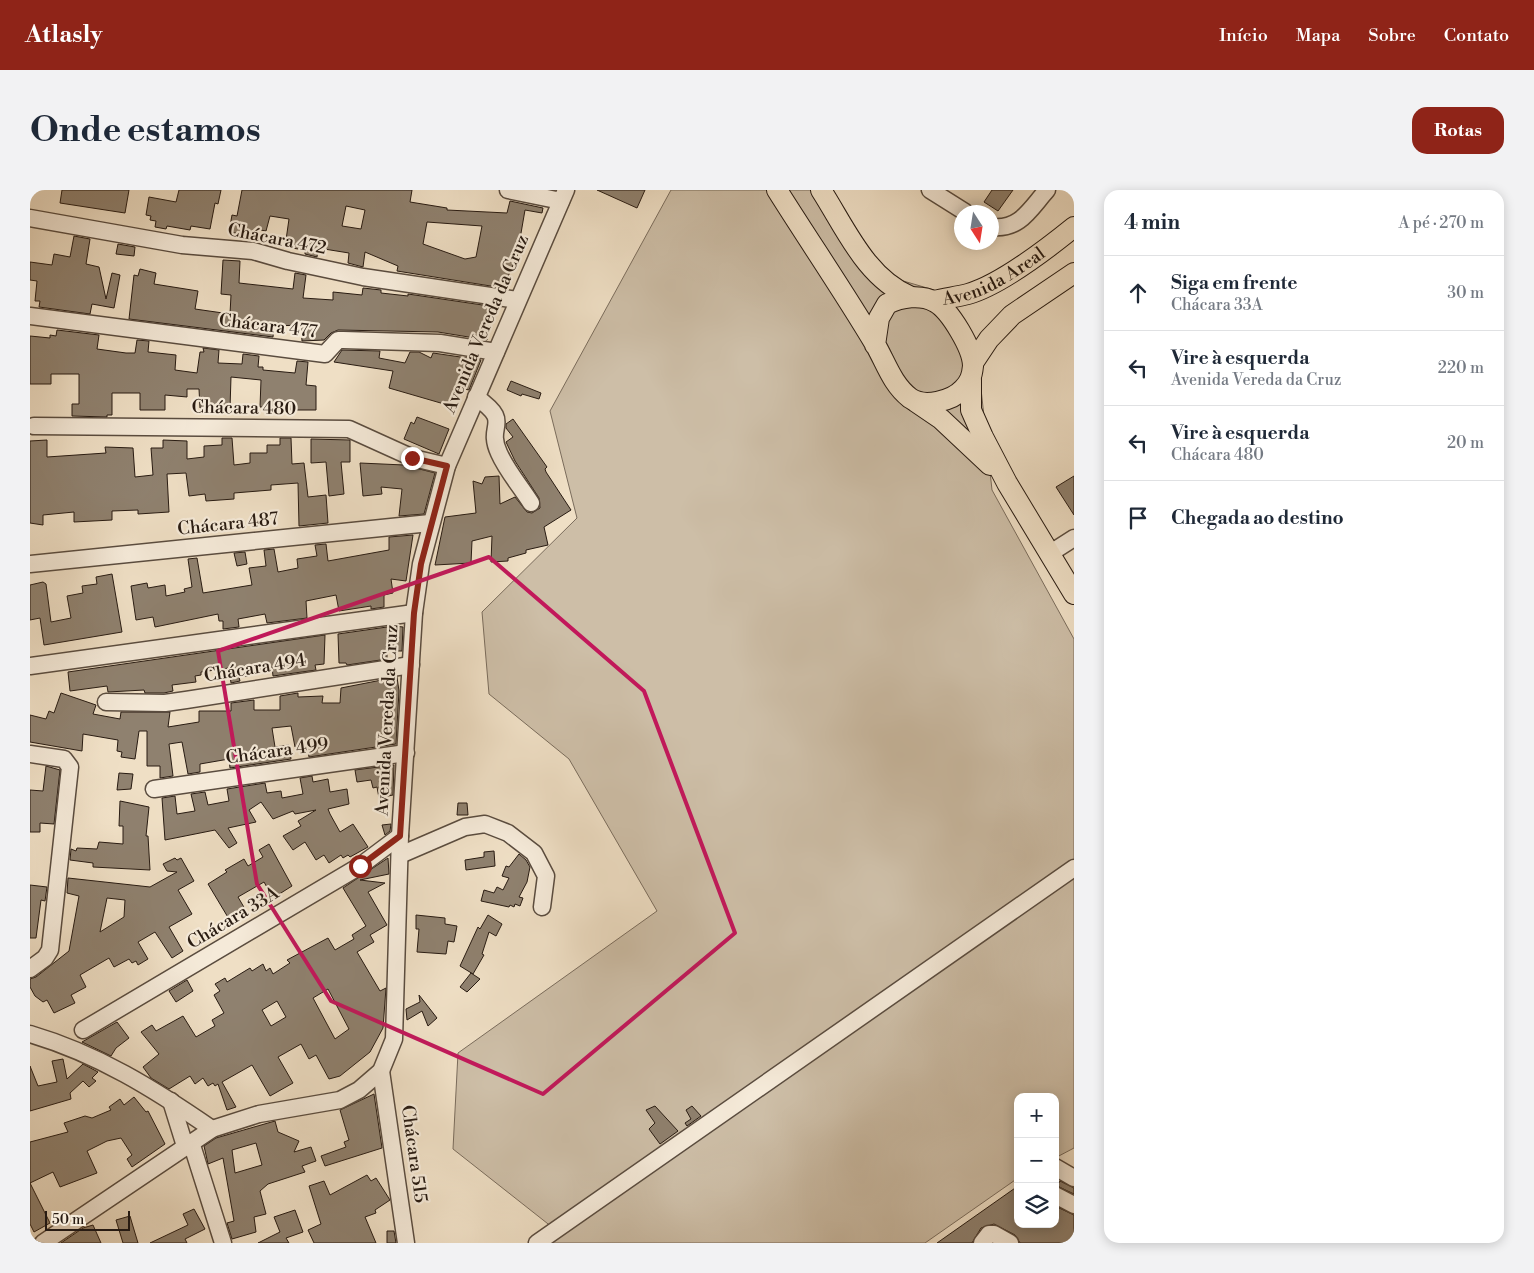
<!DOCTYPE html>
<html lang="pt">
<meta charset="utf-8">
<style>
body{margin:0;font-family:"Libre Bodoni",serif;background:#f2f2f3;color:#1f2937}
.controls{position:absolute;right:15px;bottom:15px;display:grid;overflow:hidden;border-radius:10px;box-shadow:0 2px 12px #0003}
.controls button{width:45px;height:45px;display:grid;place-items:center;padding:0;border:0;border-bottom:1px solid #e0e1e3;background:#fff;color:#1f2937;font:25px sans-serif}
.compass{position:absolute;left:924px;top:15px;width:45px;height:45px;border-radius:50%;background:#fff;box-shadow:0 2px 12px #0003;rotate:168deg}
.scale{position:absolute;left:15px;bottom:12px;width:85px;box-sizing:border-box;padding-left:5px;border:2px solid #281b12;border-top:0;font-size:14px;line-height:18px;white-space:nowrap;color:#281b12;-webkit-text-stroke:4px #f5ead9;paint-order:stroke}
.stop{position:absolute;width:15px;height:15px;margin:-11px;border:4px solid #8f2418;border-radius:50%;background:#fff}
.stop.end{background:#8f2418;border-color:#fff;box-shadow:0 1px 5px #0008}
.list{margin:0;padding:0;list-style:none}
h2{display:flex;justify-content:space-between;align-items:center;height:65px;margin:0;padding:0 20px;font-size:21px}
h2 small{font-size:16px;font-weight:400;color:#747a83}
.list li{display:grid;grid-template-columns:32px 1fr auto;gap:15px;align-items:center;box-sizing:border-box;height:75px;padding:0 20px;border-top:1px solid #e0e1e3}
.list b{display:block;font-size:19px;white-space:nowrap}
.list p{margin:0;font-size:16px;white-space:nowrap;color:#747a83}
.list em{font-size:16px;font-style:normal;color:#747a83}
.icon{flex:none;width:28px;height:28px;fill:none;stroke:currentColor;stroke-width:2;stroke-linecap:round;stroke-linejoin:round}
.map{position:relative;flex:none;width:1044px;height:1053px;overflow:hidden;border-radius:15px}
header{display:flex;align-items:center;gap:30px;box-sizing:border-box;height:70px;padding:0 25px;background:#8f2418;color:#fff}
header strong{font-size:24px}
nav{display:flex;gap:28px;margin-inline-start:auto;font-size:18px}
.intro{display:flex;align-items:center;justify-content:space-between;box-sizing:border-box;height:120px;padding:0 30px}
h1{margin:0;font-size:35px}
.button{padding:12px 22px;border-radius:15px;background:#8f2418;color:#fff;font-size:18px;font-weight:700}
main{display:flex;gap:30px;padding:0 30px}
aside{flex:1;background:#fff;border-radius:15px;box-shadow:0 2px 12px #0003}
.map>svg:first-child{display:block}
</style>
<header>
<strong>Atlasly</strong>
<nav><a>Início</a><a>Mapa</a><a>Sobre</a><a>Contato</a></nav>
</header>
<div class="intro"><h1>Onde estamos</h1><a class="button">Rotas</a></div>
<main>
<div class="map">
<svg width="1044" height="1053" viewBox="0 0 1044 1053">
<rect width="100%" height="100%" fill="#efdfc5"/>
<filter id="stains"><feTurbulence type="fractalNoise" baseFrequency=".004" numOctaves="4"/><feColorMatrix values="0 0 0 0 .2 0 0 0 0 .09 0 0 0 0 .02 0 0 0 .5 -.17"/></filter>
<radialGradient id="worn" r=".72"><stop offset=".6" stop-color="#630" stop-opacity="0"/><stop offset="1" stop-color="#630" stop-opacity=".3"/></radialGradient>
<path fill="#cdbea7" stroke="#7a6c5c" d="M641 0H800L846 83 904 100 947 162 962 300 1044 449V958L1025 968V907H988V988L895 1053H513L527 1041 423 959 428 863 627 721 539 569 459 504 452 422 547 328 520 221Z"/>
<g fill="#8f816f" stroke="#281b12" fill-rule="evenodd">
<path d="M32 0H99L95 23 30 13Z"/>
<path d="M149 0H191L188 14 185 13 180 39 161 36 160 40 137 36 136 39 125 37 126 31 120 30 121 26 116 25 119 7 146 12Z"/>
<path d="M212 0H382L380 12 417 18V20L477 23 480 11 513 18 512 23 495 20 490 49 494 50 473 98 367 81 368 76 335 62 333 77 318 73 319 63 288 58 287 67 275 64V60L255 57 259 29 240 26 236 41 225 39 223 46 199 42 202 25 207 26ZM316 16 335 20 331 39 312 36ZM397 32 452 36 446 67 435 69 393 54Z"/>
<path d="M567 0H615L607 18Z"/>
<path d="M962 0H983L968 21 954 12Z"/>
<path d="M44 46 60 49 56 74 69 77 76 109 82 83 90 85 84 118 62 114 60 124 9 117 10 111H5L7 91 0 90V72L22 75 24 64 40 67Z"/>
<path d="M88 54 105 57 104 66 86 64Z"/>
<path d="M193 70 210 71 209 93 263 99 265 83 276 85 273 108 303 110V102L332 105 333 98 351 100V103L378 106V104L466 117 464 132 461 131 457 150 408 142 308 140 301 143 294 150 272 151 271 135 244 136 243 147 99 129 104 85 108 86 110 79 126 83 124 94 168 101 165 119 200 124 201 105 191 104Z"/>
<path d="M27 140 69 145 67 159 96 163H105L107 150 119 151 118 162 146 165 145 180 167 183 170 162H174L173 158 189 160 188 173 212 174 213 164 229 166 228 177H233V180L265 183 267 171 278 172 276 195 286 196V220H260V218L230 217 231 190 201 187 200 218H170L169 199H157V207L135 205V220H110V203H82V225H77V227L42 226V214H49V184H21V194H0V146L20 148V145L26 146Z"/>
<path d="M312 160 350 161 349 168 375 173 380 162H389L401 168 403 163 451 170 439 200 426 197 421 216 359 198 363 181 304 172Z"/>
<path d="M481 191 511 203 509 209 492 204 491 206 477 200Z"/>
<path d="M387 227 419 239 409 264 374 249 381 232 384 234Z"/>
<path d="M483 229 517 277 515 279 516 282 541 320 514 337 518 355 496 360V363L478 368V371L461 372 462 346 442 351 441 373 405 375 415 327 446 323 443 291 452 294 455 287 469 286 470 314 485 307 497 322 502 323 510 318 509 308 485 271 476 252 483 247 476 238V234Z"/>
<path d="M192 248H202L204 275 220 273V263H237V255H250V248H261L262 274 274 273 278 307 296 305 298 333 269 336 268 293 241 295V300L204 303V309L176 311 175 304 159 306 156 283 137 284 139 322 108 324V320L82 321V330L44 332V322L13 325V335L0 333V251L17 250V267L76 263 75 257 103 258 105 287 123 285 121 258H133V250L157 251V269L174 267V256L192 255Z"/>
<path d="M281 249 320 250V272H311L314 304 299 306 296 272 281 273Z"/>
<path d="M330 273 374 275 405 283 394 324 369 326 372 299 351 297 352 304 333 306Z"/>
<path d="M1044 286V325L1026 297Z"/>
<path d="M383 345 376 391 361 389 363 403 354 405V417L341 419V416L309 421 306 405 276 411 277 428 237 433 235 424 208 429 209 437 193 439V431H189L188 424 125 437 123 427 106 430 101 396 117 393 118 398 135 395 136 406 155 402 154 399 162 397 158 369 167 368 173 403 222 395 219 378 236 376 234 360 244 359 248 382 268 378 267 369 287 366 285 355 296 354 298 371 359 360V347Z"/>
<path d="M215 362 217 374 207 376 204 363Z"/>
<path d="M82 384 92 442 14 455 10 428 0 430V395L13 392 16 394 21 432 41 428 37 406 53 403 52 396 67 394 66 387Z"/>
<path d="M364 436 373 437 372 461H357V469L317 475 316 473H309L308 444Z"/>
<path d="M295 445 294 474 285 475 286 480 243 486 242 477 218 481 219 486 209 487 210 491 201 493 199 478 171 482V485L165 486 166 492 142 495 143 501 134 503H115L114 500 78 502 77 496 40 501 38 482Z"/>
<path d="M367 487 369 501 366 554 279 567 277 555 265 557 261 536 242 538 245 557 259 555 261 569 200 578 199 569 170 574V582L158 584 152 552 139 554 143 586 130 588V576H117V541H109L105 569 91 567 92 562 87 561 88 550 53 544 52 561 0 552V525L16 529 19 521 24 523 31 503 66 515 63 524 90 529 91 522H140L138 537 169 532V521H201V513L224 510V520H250V506L268 503V507L293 506 292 513H310L311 498Z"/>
<path d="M364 575 363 605 349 608 347 597 343 598 341 590 327 592 325 580Z"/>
<path d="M16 576 30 580 24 634 10 633V642H0V600L13 601Z"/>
<path d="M89 583 103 584 101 599 87 600Z"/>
<path d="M282 586 283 592 298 589 300 602 317 599 319 614 298 619 300 624 310 642 323 634 338 657 320 667 318 665 313 668 311 665 299 673 294 665 286 670 275 652 263 660 253 646 271 636 268 631 286 620 265 624 263 621 243 629 231 612 219 620 226 632 198 638 207 653 199 658 185 640 135 650 132 608 145 606 147 624 165 621 161 604 175 602 178 615 199 611 197 599 235 593 237 603 251 601 252 608 273 604 270 588Z"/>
<path d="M90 611 119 617 116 646H118L120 680 63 677V673L40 670 41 659 46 661 47 658 67 659 69 652 93 654V636H89Z"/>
<path d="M428 613H437L438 625H427Z"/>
<path d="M361 634 360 641 355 645 352 635Z"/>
<path d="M239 654 262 696 243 708 234 692 208 707 215 719 199 729 178 694 197 682 195 680 214 669 218 676 233 667 229 660Z"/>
<path d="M464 661 465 676 436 680 435 670 454 667V662Z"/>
<path d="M489 664 496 670 500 677 497 692 489 707 493 708 490 716 485 714 484 717 480 715 479 717 451 711 454 700 464 703 467 697 473 700 479 688 472 686 476 676 479 677Z"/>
<path d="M145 668 147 670 151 668 164 691 148 700 162 724 139 737 153 761 142 768 125 742 108 752 118 769 108 775 106 771 102 773 99 769 84 777 79 768 50 785 56 797 41 805 45 813 24 823 17 810 13 812 5 806 0 797V789L6 787 39 761 49 706 37 703 38 688 120 697 147 682 137 681 133 674ZM77 708 95 710 94 727 70 742Z"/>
<path d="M358 668 359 684 330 690 355 693 338 702 357 735 340 745 344 752 327 762 350 801 356 798 353 838 340 862 310 886 299 889 286 865 279 869 271 854 248 867 263 893 240 906 222 875 192 892 206 917 197 920 188 894 185 896 183 893 178 896 173 888 165 894 160 886 139 899 121 888 113 877 129 864 111 842 122 835 126 841 153 826 166 847 185 836 182 830 194 823 184 805 190 801 185 794 195 788 197 792 220 778 222 781 233 774 236 781 240 778 243 784 260 773 257 770 298 748 305 760 324 749 322 745 336 736 313 698ZM298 799 319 839 305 849 283 808ZM247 811 256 827 241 836 232 820Z"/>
<path d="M0 695 17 697 15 711 11 710 6 748H0Z"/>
<path d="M386 725 415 728V734L427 736 424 752 418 751 416 764 387 762 389 739H386Z"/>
<path d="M458 725 472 734 466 746 459 742 452 764 454 765 443 784 430 776 448 737 450 739Z"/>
<path d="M441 783 450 789 437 802 430 797Z"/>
<path d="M157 790 163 801 146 812 139 801Z"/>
<path d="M389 805 407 828 398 836 392 821 377 830 376 819 390 812Z"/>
<path d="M87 832 99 848 86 858 81 866 52 852Z"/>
<path d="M33 869 37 889 53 874 68 882 62 888 66 891 59 897 53 891 40 903 41 909 0 921V876L8 896 27 892 22 871Z"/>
<path d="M344 904 352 958 295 976 291 966 316 957 314 952 319 950 310 920Z"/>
<path d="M104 907 116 922 118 921 135 954 102 977 97 969 102 965 91 948 77 951 57 961 67 983 30 997 23 982 0 993 20 1033 4 1042 0 1034V952L38 942 34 933 55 926 62 928 81 920 79 917 90 909 94 915Z"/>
<path d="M625 916 648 941 630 954 619 939 625 933 616 920Z"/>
<path d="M662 916 671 926 657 936 655 933 661 929 656 920Z"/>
<path d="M245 931 248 942 269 951 264 962 281 957 286 971 272 976 275 982 238 994 230 1001 236 1024 224 1027 226 1042 202 1049 197 1033 204 1031 193 968 178 974 174 956 186 948ZM226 953 232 975 205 983 202 960Z"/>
<path d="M337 985 341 991 346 988 360 1010 345 1020 346 1023 335 1027 346 1053H284L278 1040 291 1034 279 996 294 991 300 1005Z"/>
<path d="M1030 991 1044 998V1004L1027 996Z"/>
<path d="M988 996V1034H1025V1016L1044 1025V1053H990L985 1045 964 1034 951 1038 942 1053H907Z"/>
<path d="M164 1019 175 1039 155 1049 157 1053H120L158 1035 153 1024Z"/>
<path d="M265 1020 273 1042 256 1048 259 1053H228L250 1042 244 1027Z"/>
<path d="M100 1026 102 1033 108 1053H93L86 1030Z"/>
<path d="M63 1035 71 1053H31L53 1038Z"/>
<path d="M357 1041H364L366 1053H357Z"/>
</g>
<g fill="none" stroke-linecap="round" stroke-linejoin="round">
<g stroke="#5a4c3f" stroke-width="19">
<g id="minor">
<path d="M478 0 531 11"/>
<path d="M900 0 935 22"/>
<path d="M0 28 152 55 223 61 258 71 333 87 487 110"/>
<path d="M962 37C990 40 1000 19 1017 0"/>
<path d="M0 126 295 164 308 150H313L410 153 466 162"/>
<path d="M446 207C484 234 455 233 469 263 477 281 491 297 501 313"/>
<path d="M4 236 319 239 383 268 417 276"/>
<path d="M1019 364 1044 348"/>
<path d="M0 374 400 333"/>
<path d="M0 476 384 423"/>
<path d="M76 512 135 513 156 510 381 475"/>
<path d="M0 564 34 569 40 577 20 760 15 768 0 779"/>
<path d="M124 599 376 563"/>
<path d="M370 665 435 637 455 634 478 643 504 663 516 686 512 717"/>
<path d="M53 840 330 676 370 646"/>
<path d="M0 844C68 864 124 899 182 939"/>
<path d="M351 881 376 1053"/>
<path d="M141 911 155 956"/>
<path d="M161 952 193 1053"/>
<path d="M1025 977 1044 988"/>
<path d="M1025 1005 1044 1015"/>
<path d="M13 1053 182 939 229 924 310 910 329 900 351 881 364 849 370 646 384 423 391 374 417 276 536 0"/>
<path d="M507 1053 1044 678"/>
<path d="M952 1053 959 1044H964L980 1053"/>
</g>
</g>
<g stroke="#281b12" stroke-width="22">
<g id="major">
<path d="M747 0C779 51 814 102 845 154 856 173 862 194 880 208 894 218 922 211 933 199 940 192 942 186 943 176 943 159 920 120 905 112 891 104 871 107 857 114L849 128 845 155"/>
<path d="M791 0C816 39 836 88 881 107"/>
<path id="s1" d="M904 111C915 108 927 107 938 104 970 95 1018 58 1044 37"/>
<path d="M943 173 959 149 982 125 1044 83"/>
<path d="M941 190V220L953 247 977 293 1044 404"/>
<path d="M886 212 911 229 960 275"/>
</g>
</g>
<use href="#minor" stroke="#f5ead9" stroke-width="16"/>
<use href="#major" stroke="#efdfc5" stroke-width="20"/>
</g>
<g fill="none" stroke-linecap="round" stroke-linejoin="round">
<path stroke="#8f2418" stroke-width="6" d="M330 676 370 646 384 423 391 374 417 276 382 268"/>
</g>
<path fill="none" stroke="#c2185b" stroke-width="4" stroke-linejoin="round" d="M459 367 614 501 705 743 513 904 301 811 227 694 188 461Z"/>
<g text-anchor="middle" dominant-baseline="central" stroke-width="4.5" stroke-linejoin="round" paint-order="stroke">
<g font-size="18" fill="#281b12" stroke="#f5ead9">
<text transform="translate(247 49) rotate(11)">Chácara 472</text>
<text stroke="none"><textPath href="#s1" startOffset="65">Avenida Areal</textPath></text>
<text transform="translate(456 134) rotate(-67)">Avenida Vereda da Cruz</text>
<text transform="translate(238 136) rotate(7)">Chácara 477</text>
<text transform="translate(214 218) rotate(1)">Chácara 480</text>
<text transform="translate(198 334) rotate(-6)">Chácara 487</text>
<text transform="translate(225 478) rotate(-9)">Chácara 494</text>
<text transform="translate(357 530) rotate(-87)">Avenida Vereda da Cruz</text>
<text transform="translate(247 561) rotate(-8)">Chácara 499</text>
<text transform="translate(203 728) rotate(-31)">Chácara 33A</text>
<text transform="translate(384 964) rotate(82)">Chácara 515</text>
</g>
</g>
<rect width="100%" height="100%" filter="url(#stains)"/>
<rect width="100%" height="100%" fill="url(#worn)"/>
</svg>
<div class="controls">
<button>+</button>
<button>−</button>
<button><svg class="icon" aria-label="layers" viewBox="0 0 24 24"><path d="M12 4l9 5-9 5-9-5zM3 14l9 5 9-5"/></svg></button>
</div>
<svg class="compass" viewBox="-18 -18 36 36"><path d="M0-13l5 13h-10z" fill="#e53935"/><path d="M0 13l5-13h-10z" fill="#747a83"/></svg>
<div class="scale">50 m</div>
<div class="stop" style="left:330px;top:676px"></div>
<div class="stop end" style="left:382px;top:268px"></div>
</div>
<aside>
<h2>4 min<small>A pé · 270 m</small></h2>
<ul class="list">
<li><svg class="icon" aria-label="ahead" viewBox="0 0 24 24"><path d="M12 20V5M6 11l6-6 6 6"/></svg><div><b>Siga em frente</b><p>Chácara 33A</p></div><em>30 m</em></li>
<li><svg class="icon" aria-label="left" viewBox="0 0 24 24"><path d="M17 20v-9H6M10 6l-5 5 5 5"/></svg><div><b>Vire à esquerda</b><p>Avenida Vereda da Cruz</p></div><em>220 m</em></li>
<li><svg class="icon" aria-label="left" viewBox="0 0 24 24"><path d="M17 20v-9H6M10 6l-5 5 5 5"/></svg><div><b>Vire à esquerda</b><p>Chácara 480</p></div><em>20 m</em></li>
<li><svg class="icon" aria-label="arrive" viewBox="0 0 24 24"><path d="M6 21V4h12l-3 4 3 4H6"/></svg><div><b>Chegada ao destino</b></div></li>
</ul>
</aside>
</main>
